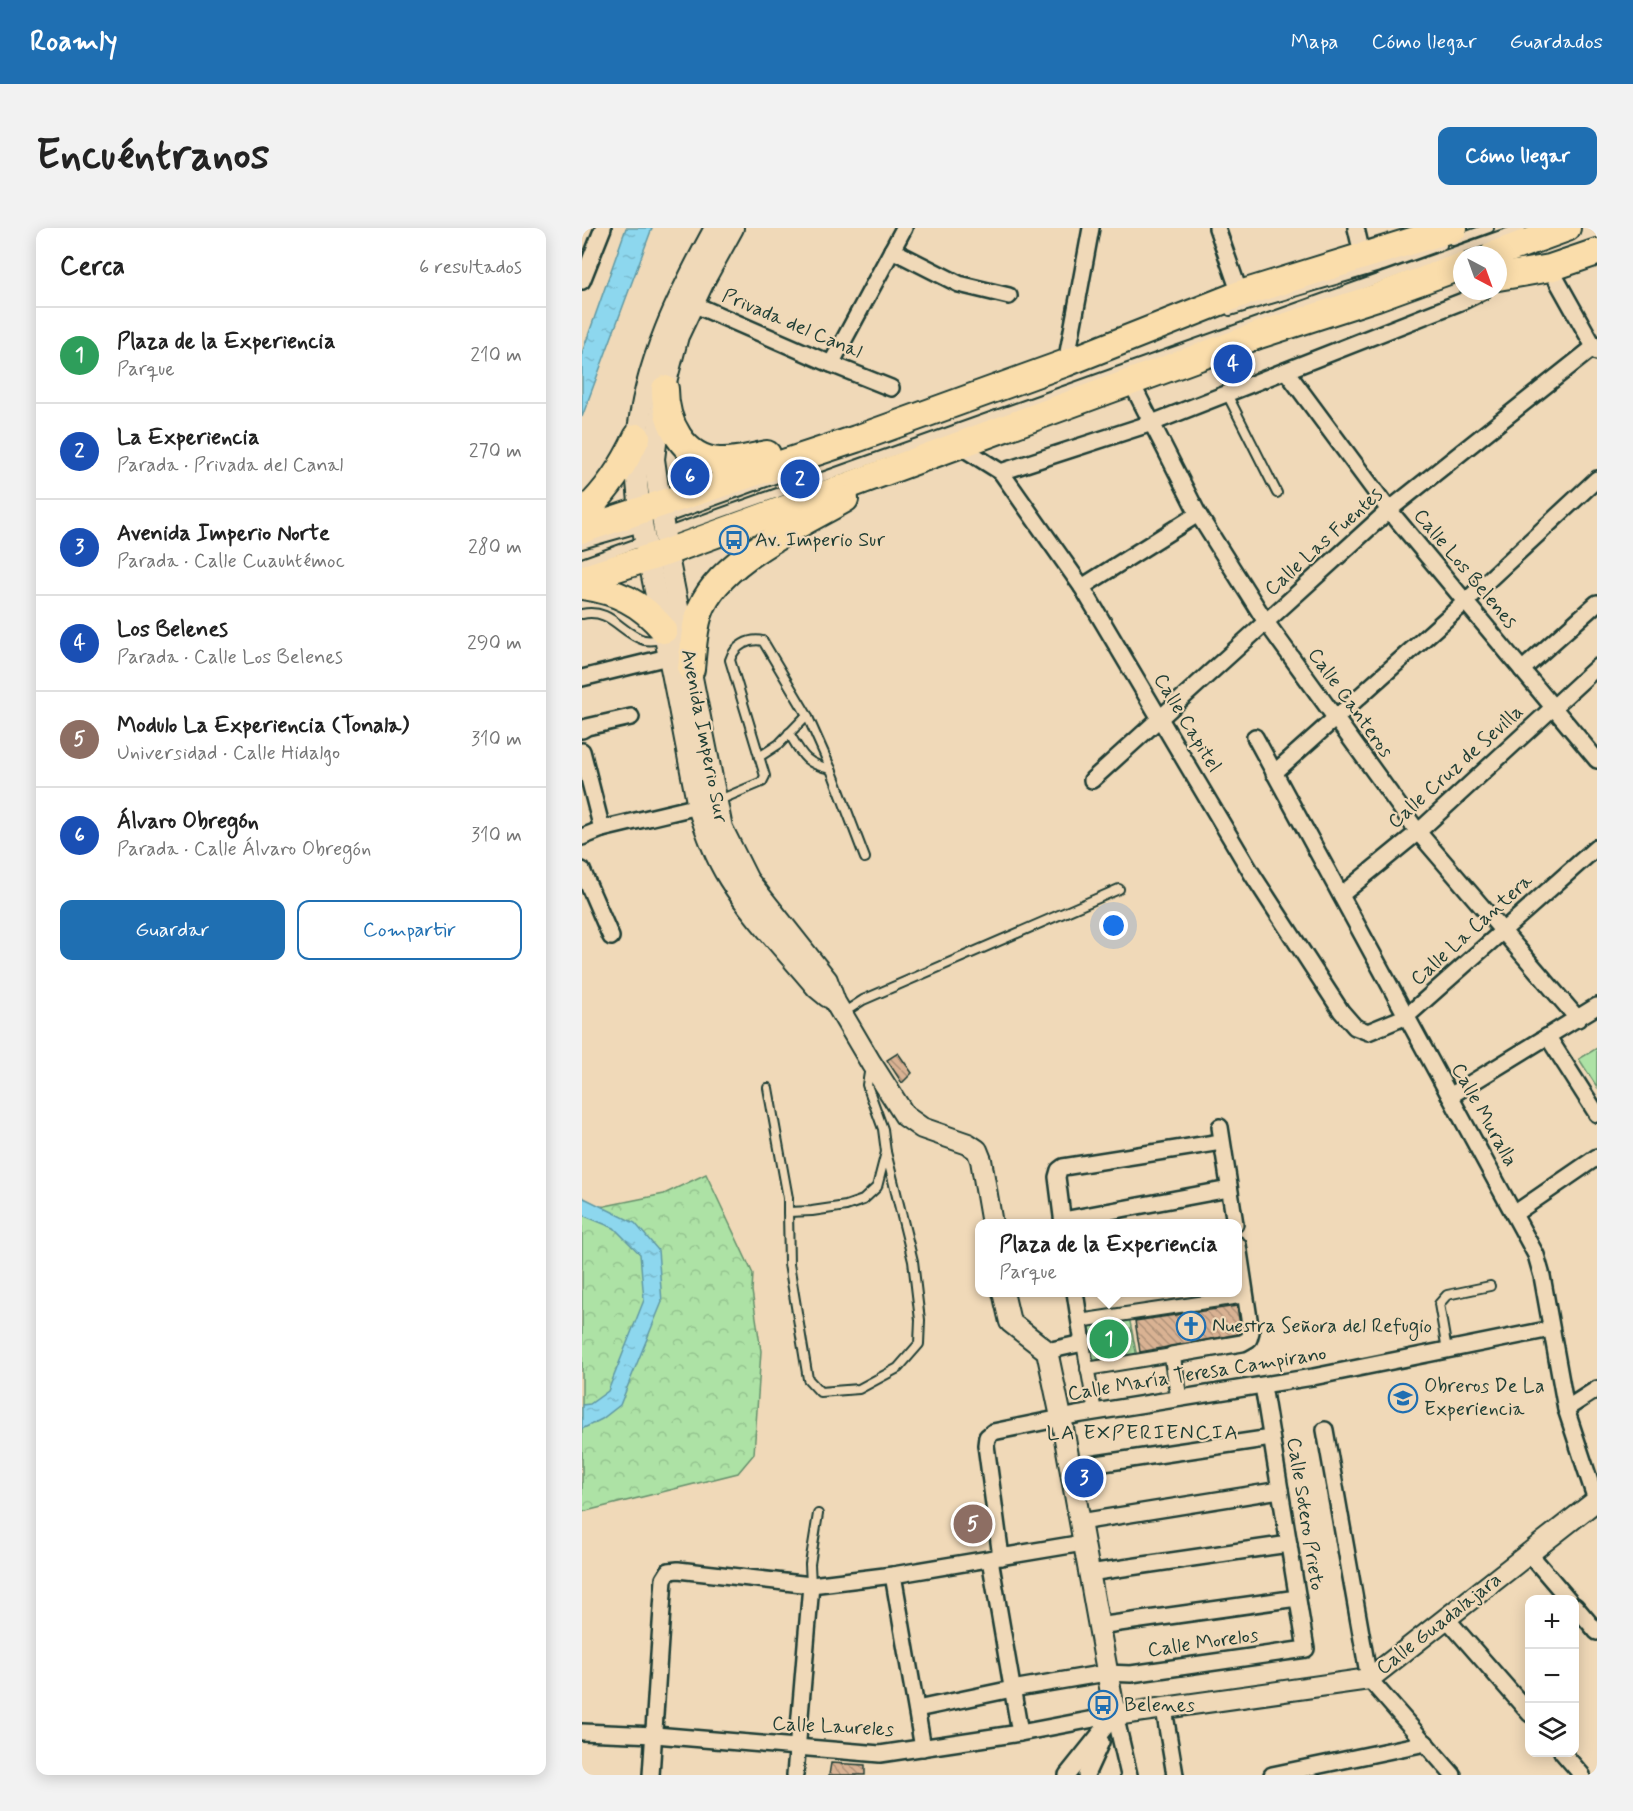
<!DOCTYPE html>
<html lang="es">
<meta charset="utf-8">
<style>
body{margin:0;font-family:Mynerve,sans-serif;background:#f2f2f2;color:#222}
.controls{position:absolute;right:18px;bottom:18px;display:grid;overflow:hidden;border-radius:12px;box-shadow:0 3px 15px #0003}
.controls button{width:54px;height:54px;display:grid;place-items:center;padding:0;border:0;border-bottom:2px solid #e0e0e0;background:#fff;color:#222;font:30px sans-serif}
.compass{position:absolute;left:871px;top:18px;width:54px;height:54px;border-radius:50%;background:#fff;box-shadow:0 3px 15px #0003;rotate:139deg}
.you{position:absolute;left:532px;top:698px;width:21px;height:21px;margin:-15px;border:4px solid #fff;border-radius:50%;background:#1a73e8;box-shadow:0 0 0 9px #1a73e833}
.badge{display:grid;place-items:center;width:39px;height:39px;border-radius:50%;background:#1f6fb2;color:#fff;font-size:20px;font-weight:700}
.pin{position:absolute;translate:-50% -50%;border:3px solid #fff;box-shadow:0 2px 6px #0006}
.popup{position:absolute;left:393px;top:991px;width:267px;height:78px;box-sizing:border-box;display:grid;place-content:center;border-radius:12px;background:#fff;filter:drop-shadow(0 2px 4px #0005);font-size:20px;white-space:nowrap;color:#767676}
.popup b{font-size:22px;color:#222}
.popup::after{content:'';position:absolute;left:50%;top:100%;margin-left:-12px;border:12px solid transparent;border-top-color:#fff}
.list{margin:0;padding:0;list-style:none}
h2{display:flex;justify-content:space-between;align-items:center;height:78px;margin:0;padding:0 24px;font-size:26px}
h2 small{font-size:20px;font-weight:400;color:#767676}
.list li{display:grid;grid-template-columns:39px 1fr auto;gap:18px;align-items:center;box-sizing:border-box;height:96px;padding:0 24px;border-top:2px solid #e0e0e0}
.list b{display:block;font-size:22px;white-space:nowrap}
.list p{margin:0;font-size:20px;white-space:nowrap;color:#767676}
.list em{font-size:20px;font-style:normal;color:#767676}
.actions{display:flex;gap:12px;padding:18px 24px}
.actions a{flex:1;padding:14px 0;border:2px solid #1f6fb2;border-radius:12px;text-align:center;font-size:21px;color:#1f6fb2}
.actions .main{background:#1f6fb2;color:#fff}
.icon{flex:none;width:33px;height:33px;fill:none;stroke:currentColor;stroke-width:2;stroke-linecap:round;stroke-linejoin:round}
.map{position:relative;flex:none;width:1015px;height:1547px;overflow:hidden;border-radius:12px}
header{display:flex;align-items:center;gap:36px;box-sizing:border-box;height:84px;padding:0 30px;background:#1f6fb2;color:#fff}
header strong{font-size:28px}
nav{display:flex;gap:33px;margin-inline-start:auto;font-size:21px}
.intro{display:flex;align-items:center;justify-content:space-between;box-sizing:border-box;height:144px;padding:0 36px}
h1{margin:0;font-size:42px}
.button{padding:15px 27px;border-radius:12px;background:#1f6fb2;color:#fff;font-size:21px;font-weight:700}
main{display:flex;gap:36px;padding:0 36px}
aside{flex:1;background:#fff;border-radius:12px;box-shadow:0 3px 15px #0003}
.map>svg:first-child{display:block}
</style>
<header>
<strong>Roamly</strong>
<nav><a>Mapa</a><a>Cómo llegar</a><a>Guardados</a></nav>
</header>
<div class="intro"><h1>Encuéntranos</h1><a class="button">Cómo llegar</a></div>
<main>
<aside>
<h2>Cerca<small>6 resultados</small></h2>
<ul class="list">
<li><span class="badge" style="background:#2e9e5b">1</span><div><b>Plaza de la Experiencia</b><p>Parque</p></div><em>210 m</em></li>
<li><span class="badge" style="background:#1a4fb4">2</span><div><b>La Experiencia</b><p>Parada · Privada del Canal</p></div><em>270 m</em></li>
<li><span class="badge" style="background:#1a4fb4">3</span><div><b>Avenida Imperio Norte</b><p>Parada · Calle Cuauhtémoc</p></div><em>280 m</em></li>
<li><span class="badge" style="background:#1a4fb4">4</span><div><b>Los Belenes</b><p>Parada · Calle Los Belenes</p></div><em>290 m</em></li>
<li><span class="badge" style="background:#8d6e63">5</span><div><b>Modulo La Experiencia (Tonala)</b><p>Universidad · Calle Hidalgo</p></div><em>310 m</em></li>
<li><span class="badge" style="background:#1a4fb4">6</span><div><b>Álvaro Obregón</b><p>Parada · Calle Álvaro Obregón</p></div><em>310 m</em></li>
</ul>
<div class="actions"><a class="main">Guardar</a><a>Compartir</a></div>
</aside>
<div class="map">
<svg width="1015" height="1547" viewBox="0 0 1015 1547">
<defs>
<pattern id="forest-crowns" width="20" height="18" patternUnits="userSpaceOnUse" patternTransform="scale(1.5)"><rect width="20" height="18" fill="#ade2a5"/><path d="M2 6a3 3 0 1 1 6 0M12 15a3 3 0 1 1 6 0" fill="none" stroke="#94c38f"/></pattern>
<pattern id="water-ripples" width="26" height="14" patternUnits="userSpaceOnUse" patternTransform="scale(1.5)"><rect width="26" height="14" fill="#8dd7ee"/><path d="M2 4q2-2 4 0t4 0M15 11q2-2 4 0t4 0" fill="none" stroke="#79b9cd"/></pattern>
<pattern id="building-back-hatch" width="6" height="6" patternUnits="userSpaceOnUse" patternTransform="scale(1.5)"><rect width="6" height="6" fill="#d9b293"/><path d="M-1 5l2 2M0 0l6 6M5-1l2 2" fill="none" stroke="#af9279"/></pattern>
</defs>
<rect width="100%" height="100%" fill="#f0d9b8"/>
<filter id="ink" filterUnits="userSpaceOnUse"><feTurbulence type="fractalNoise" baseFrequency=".0167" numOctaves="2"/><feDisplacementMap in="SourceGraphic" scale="12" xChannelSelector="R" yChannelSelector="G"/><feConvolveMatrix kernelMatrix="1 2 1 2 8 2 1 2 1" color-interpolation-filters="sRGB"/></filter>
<g filter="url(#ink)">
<g fill="url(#forest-crowns)" stroke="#66906c" stroke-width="1.5">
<path d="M124 946 171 1046 170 1063 179 1123 172 1226 156 1245 0 1284V980L23 978 82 966Z"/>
<path d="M547 1089 555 1129 507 1138 499 1092Z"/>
</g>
<path fill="#ade2a5" stroke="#66906c" stroke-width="1.5" d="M1015 820V859L997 831Z"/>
<g fill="url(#water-ripples)" stroke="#6199a4" stroke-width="1.5">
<path d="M44 0H70L0 189V125Z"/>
<path d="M0 969 53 995 76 1022 80 1074 38 1177 20 1191 0 1201V1177L8 1176 26 1163 62 1072 58 1026 32 1000 0 987Z"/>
</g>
<g fill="url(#building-back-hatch)" stroke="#1f3d34" stroke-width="1.5">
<path d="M316 825 330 845 320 855 305 832Z"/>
<path d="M655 1078 659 1103 657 1106 558 1124 553 1093Z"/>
<path d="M249 1535 283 1537V1547H247Z"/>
</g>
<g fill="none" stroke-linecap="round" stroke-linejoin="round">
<g stroke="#1f3d34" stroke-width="12">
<g id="service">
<path d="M871 13 907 0"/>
<path d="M648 83 801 38 860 17"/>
<path d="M645 166 695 265"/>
<path d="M82 291 201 248"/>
<path d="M83 305 939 0"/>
<path d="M0 316 60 299"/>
<path d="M0 335 64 312"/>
<path d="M0 386C30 380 38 405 62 412 68 413 76 412 82 411"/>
<path d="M207 505C220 527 223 536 249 541"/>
<path d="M177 529 197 516 225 487"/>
<path d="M135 573 180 554 183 548 148 432C152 418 167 410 181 413L225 487 249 541 283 630"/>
<path d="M261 785 281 772 537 661"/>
<path d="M186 860 206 970V984L230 983 264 978 281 972 295 959 304 924 301 901 285 857 288 839"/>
<path d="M206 984 207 1036 226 1151 238 1164 277 1161 316 1140 337 1116 338 1092 331 1033 304 924"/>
<path d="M865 1122 857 1076 865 1067 908 1058"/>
<path d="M229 1357 228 1336 236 1286"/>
</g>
</g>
<g stroke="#1f3d34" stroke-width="16">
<g id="pedestrian">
<path d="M497 1093 664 1068"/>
<path d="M501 1115 513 1184"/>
<path d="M505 1141 590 1127"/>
</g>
</g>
<g stroke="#1f3d34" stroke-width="20">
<g id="minor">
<path d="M635 0 658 66"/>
<path d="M774 0 778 17"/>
<path d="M310 22 377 56 427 68"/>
<path d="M968 40 1015 124"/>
<path d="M0 53 21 0"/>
<path d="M102 72 249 136 309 160"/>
<path d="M484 135 509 0"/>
<path d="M249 136 322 0"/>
<path d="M704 143 807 282 1015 532"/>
<path d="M549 154 616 286 684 394 836 604 996 791"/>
<path d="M376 217 419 244 500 359 670 646 759 783 773 799 786 804 825 788 1015 619"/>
<path d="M419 244 570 195 881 73 901 63"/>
<path d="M500 359 616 286"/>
<path d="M940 442 1015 375"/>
<path d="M0 450 86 429"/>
<path d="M0 502 5 499 49 489"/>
<path d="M673 509 954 1027 960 1048 984 1181 1015 1275"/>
<path d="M0 523 20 601"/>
<path d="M692 545 883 374 1015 251"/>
<path d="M510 552 807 282 1012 119"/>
<path d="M0 609 20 601 125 576"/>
<path d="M0 642 29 709"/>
<path d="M759 667 836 604 1015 439"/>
<path d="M966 809 1015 886"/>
<path d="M868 868 1015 778"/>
<path d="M638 899 653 996"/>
<path d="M932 986 1015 929"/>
<path d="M481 992 647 961"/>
<path d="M481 996 475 949 477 942 481 939 639 914"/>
<path d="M465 1123 501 1115 493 1064"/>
<path d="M597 1170 590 1127 660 1115 667 1111 669 1104 656 1017"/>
<path d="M984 1181 1015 1161"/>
<path d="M743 1202 787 1451 871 1547"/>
<path d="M488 1240 689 1210"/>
<path d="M498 1294 698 1262"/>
<path d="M946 1324 987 1372"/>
<path d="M419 1329 404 1217 405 1209 411 1204 494 1187 731 1149 969 1101"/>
<path d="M408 1331 438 1505"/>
<path d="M507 1345 707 1316"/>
<path d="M311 1347 341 1520"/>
<path d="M993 1378 1015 1404"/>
<path d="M865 1391 948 1486"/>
<path d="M516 1398 715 1370"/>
<path d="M335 1481 430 1461 524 1445 549 1446 724 1421 681 1158"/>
<path d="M582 1481 593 1547"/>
<path d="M533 1487 547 1547"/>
<path d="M0 1504 73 1507 298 1526 438 1505 533 1487"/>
<path d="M980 1524 1000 1547"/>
<path d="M69 1547 82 1351 87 1343 96 1342 229 1357 311 1347 501 1315"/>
<path d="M213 1547 229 1357"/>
<path d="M485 1547 533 1487"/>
<path d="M504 1547 519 1514"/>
<path d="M690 1547 844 1515"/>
</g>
</g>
<g stroke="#1f3d34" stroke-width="24">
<g id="tertiary">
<path d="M133 0C97 66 62 135 55 212 50 267 69 341 80 396 93 456 104 518 116 579 124 603 133 629 147 651 170 688 207 726 235 760L246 769"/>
<path d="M151 0 123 51 96 108 85 150 77 192 72 231 85 324 140 600 166 652 245 752 253 774 289 835 323 888 340 900 386 916 395 922 399 932 410 996"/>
<path d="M421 1064 428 1094 465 1123 479 1189 533 1487 787 1451 1015 1272"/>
</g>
</g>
<g stroke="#1f3d34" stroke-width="30">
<g id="trunk">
<path d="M911 27 985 0"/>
<path d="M916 49 968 40 1015 24"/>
<path d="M83 161C83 194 101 231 137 233 153 234 170 229 185 226"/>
<path d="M0 286C25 264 41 239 55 209"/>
<path d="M0 302 274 211 484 135 658 66 872 0"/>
<path d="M0 351 85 324 677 107 795 69 880 38"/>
<path d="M0 358C34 363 59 374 82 402"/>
<path d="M109 441C111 423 111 404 117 386 133 334 218 297 263 271"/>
</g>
</g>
<use href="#service" stroke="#f0d9b8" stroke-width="8"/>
<use href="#pedestrian" stroke="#f0d9b8" stroke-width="12"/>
<use href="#minor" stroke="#f0d9b8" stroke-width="15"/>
<use href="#tertiary" stroke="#f0d9b8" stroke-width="20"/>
<use href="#trunk" stroke="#faddab" stroke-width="26"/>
</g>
</g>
<defs>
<g id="bus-ring" transform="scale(1.5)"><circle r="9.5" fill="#f0d9b8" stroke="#1f6fb2" stroke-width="1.5"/><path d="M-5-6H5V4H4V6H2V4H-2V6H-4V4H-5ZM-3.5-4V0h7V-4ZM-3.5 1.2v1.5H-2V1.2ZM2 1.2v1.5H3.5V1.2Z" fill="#1f6fb2"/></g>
<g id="church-ring" transform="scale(1.5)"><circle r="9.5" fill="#f0d9b8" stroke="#1f6fb2" stroke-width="1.5"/><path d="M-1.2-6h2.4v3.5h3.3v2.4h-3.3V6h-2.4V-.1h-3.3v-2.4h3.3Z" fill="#1f6fb2"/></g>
<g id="school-ring" transform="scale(1.5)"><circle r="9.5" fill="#f0d9b8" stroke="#1f6fb2" stroke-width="1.5"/><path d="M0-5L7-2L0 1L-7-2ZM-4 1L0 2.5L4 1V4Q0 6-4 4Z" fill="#1f6fb2"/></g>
</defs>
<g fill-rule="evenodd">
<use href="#bus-ring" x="152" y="312"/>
<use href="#church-ring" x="609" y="1098"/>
<use href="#school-ring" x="821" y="1170"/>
<use href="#bus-ring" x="521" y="1477"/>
</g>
<g text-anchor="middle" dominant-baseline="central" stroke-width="4.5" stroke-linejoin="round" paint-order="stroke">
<g font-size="20" fill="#1f3d34" stroke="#f0d9b8">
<text transform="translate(210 96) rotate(23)">Privada del Canal</text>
<text transform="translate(742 314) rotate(-42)">Calle Las Fuentes</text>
<text transform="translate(883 341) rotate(50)">Calle Los Belenes</text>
<text transform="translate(768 475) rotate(54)">Calle Canteros</text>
<text transform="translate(605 495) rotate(59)">Calle Capitel</text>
<text transform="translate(122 508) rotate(79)">Avenida Imperio Sur</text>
<text transform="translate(874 539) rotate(-42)">Calle Cruz de Sevilla</text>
<text transform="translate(890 702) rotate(-42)">Calle La Cantera</text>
<text transform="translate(902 887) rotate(61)">Calle Muralla</text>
<text transform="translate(615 1146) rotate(-9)">Calle María Teresa Campirano</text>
<text transform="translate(723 1286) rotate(81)">Calle Sotero Prieto</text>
<text transform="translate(857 1396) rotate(-38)">Calle Guadalajara</text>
<text transform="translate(621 1415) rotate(-8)">Calle Morelos</text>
<text transform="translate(251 1499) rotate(3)">Calle Laureles</text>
</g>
<g font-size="20" fill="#1f3d34" stroke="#f0d9b8" text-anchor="start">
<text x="173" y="312">Av. Imperio Sur</text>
<text x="630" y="1098">Nuestra Señora del Refugio</text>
<text x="842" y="1158">Obreros De La<tspan x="842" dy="23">Experiencia</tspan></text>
<text x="542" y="1477">Belenes</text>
</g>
<g font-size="21" letter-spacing="1.5" fill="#1f3d34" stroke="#f0d9b8">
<text x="561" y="1205">LA EXPERIENCIA</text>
</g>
</g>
</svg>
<div class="controls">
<button>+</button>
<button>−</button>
<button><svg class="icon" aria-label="layers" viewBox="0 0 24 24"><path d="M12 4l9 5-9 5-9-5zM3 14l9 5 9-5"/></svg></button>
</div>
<svg class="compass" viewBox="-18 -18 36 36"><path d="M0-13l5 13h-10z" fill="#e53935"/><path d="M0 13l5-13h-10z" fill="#767676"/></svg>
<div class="you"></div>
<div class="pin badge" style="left:527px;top:1111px;background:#2e9e5b">1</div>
<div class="popup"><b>Plaza de la Experiencia</b>Parque</div>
<div class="pin badge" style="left:218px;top:251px;background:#1a4fb4">2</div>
<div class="pin badge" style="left:502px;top:1250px;background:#1a4fb4">3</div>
<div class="pin badge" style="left:651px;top:136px;background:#1a4fb4">4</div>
<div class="pin badge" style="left:391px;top:1296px;background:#8d6e63">5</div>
<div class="pin badge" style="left:108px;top:248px;background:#1a4fb4">6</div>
</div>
</main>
